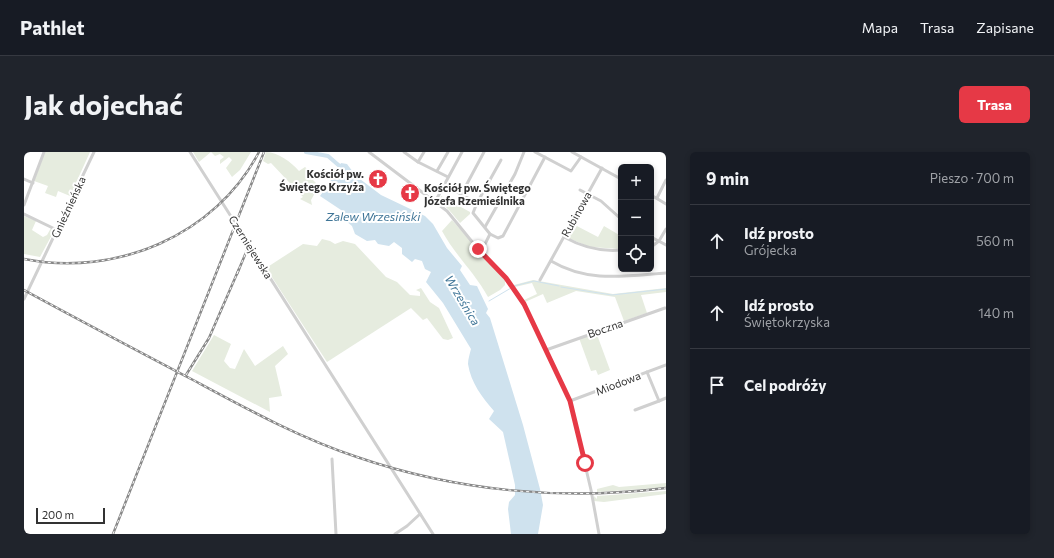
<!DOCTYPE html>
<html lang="pl">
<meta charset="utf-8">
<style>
body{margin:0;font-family:Commissioner,sans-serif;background:#20242c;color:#f1f3f6}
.controls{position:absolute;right:12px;top:12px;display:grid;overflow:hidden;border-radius:6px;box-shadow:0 2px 6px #0003}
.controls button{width:36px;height:36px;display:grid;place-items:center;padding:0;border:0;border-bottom:1px solid #363941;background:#171b24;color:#f1f3f6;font:20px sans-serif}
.scale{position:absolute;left:12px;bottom:10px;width:69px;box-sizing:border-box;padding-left:4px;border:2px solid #333;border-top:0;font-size:11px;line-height:14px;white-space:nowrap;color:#333;-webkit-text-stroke:3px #fff;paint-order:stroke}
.stop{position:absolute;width:12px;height:12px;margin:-9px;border:3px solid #e63946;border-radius:50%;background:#fff}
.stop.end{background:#e63946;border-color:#fff;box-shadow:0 1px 4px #0008}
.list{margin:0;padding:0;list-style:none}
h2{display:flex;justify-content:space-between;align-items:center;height:52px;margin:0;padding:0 16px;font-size:17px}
h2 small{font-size:13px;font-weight:400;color:#9ea1a6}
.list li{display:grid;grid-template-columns:26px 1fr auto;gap:12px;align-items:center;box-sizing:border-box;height:72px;padding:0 16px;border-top:1px solid #363941}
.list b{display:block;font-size:15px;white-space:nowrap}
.list p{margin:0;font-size:13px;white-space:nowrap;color:#9ea1a6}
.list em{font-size:13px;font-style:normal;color:#9ea1a6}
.icon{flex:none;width:22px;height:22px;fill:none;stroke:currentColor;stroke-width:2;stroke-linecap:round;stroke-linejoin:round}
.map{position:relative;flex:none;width:642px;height:382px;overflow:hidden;border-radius:6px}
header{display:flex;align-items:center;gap:24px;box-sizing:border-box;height:56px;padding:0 20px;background:#171b24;border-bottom:1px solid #363941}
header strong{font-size:19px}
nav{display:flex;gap:22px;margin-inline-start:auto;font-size:14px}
.intro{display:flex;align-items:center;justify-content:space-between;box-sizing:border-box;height:96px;padding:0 24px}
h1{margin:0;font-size:28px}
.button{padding:10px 18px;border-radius:6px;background:#e63946;color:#fff;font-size:14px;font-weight:700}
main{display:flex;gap:24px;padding:0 24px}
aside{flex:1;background:#171b24;border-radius:6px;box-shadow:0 2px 6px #0003}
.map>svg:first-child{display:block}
</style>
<header>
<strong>Pathlet</strong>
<nav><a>Mapa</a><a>Trasa</a><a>Zapisane</a></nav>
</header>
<div class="intro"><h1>Jak dojechać</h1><a class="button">Trasa</a></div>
<main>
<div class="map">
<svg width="642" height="382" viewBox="0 0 642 382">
<rect width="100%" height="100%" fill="#fff"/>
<g fill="#e6ecdf">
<path d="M21 0H66L46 44 34 39 32 45 21 41 24 34 10 29Z"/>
<path d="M169 0H227L216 18 208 25 202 16 208 8 205 5 196 12V8L200 5 196 2 191 4 187 0 175 10Z"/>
<path d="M242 0C254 0 267 10 275 19L281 15 286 19 287 26 295 34 287 48 288 53 276 47 279 45 247 11 244 12 239 9Z"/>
<path d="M417 44 446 60V62L436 71 425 58 415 49Z"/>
<path d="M0 64 12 69 8 78 19 85 23 83 27 76 30 79 16 105 0 102Z"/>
<path d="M428 68 481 128V133L476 138 464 145C451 121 431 103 418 79Z"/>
<path d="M549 72 574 85 580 74 597 84V97L566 95 544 86V81Z"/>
<path d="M298 87 306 89 311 92 319 89 331 92 362 125 373 130 386 143 396 144V140L392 138 397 136 406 150 415 156 429 186 424 188 419 187 403 166 399 168 387 156 303 210 242 116 279 92 293 94Z"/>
<path d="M509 128 589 142 642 136V140L617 143 623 161 600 169 591 145 552 139 523 151 519 142 501 150 500 148 513 142 508 131 491 135 490 133Z"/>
<path d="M572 180 586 218 574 223 572 218 567 219 555 186H561V184Z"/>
<path d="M190 183 207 192 200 209 206 216 211 217 220 197 231 214 259 194 264 202 251 214 258 244 245 246 246 260 168 219Z"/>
<path d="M642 331V335L636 336 573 340V337L589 333 595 335Z"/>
<path d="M642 339V342L580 350 570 349V344L573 347V344Z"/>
</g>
<path fill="#cfe2ee" d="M317 11 323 12 332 24 357 43 401 64 409 72 423 96 438 114 436 118 446 133 453 134 464 157 462 161 466 166 499 273 516 337 519 353 514 382H487L484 357 485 350 491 343V333L479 280 465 267 470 259C458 245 447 231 444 212 444 207 446 201 447 197L419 151 402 130 407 120 401 117 398 109 391 107 388 110 378 102V96L370 90 365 94 354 92 351 88 343 89 331 82 328 74 322 69 320 60 296 44 316 15 315 14Z"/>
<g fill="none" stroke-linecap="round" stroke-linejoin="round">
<g stroke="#cfe2ee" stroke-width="1">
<path d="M490 134 510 129 535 134"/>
<path d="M537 135 588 143 642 137"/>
<path d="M465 149 487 136"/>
</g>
<path stroke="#cfe2ee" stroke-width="4" d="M282 0 304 4 319 17"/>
<g stroke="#d0d0d0" stroke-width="3">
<path d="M166 0 409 382"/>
<path d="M345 0 423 59 454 97 482 126 500 152 546 249 567 338 575 382"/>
<path d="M380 0 394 10 424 25"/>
<path d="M511 0 547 19 557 5"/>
<path d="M548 0 597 27"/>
<path d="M394 10 400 0"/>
<path d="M413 19 424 0"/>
<path d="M0 27 9 31"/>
<path d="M420 33 453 51 477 8"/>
<path d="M556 38 577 49 597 67"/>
<path d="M437 43 460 0"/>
<path d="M627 43 642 52"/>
<path d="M633 46 642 28"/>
<path d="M411 50 438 0"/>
<path d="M453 51 449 61 466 82 457 100"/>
<path d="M0 53 20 0"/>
<path d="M0 62 33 78"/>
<path d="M461 75 491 22 500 0"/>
<path d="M466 82 474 86 479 84 521 5"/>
<path d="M540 85C558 95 576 100 597 98"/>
<path d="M627 85 642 93"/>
<path d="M627 95 635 89 642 77"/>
<path d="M527 109C564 131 601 124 642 121"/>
<path d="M516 128 578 16"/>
<path d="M0 147 70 0"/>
<path d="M522 198 641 156"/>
<path d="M623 220 635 249 642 246"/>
<path d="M546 249 642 213"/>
<path d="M611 258 635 249"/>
<path d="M308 307 312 382"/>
<path d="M371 382 383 374 396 362"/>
</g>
<g stroke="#888" stroke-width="2.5">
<g id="rail">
<path d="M0 107C92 125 191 84 235 0"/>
<path d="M213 122 223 98"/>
<path d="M0 138C57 169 114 199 171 229 223 257 276 286 333 305 432 339 538 349 642 336"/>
<path d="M162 223 185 186 215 117"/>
<path d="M89 382 240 0"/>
</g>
</g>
<use href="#rail" stroke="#fff" stroke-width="1" stroke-dasharray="3" stroke-linecap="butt"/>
</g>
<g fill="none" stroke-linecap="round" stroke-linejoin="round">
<path stroke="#e63946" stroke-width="5" d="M454 97 482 126 500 152 546 249 561 311"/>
</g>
<defs>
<g id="church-disc" transform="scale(1)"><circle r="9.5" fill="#e63946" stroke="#fff"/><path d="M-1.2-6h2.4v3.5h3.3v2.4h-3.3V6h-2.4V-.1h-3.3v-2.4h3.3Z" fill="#fff"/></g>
</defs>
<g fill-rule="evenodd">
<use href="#church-disc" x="354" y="27"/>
<use href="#church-disc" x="386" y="41"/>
</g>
<g text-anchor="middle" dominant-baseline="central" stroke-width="4" stroke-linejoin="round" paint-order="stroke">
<g font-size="11" font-weight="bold" fill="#333" stroke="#fff" text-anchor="end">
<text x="340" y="21">Kościół pw.<tspan x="340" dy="13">Świętego Krzyża</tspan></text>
<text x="400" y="35" text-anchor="start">Kościół pw. Świętego<tspan x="400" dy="13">Józefa Rzemieślnika</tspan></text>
</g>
<g font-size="11" fill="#333" stroke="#fff">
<text transform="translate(44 55) rotate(-65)">Gnieźnieńska</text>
<text transform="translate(552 62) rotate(-61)">Rubinowa</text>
<text transform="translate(227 95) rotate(58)">Czerniejewska</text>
<text transform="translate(581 176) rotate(-19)">Boczna</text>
<text transform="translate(594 231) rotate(-21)">Miodowa</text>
</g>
<g font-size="12" font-style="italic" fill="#3f7597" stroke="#fff">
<text x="349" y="64">Zalew Wrzesiński</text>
<text transform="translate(439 148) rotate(59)">Wrześnica</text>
</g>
</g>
</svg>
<div class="controls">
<button>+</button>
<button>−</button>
<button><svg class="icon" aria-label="locate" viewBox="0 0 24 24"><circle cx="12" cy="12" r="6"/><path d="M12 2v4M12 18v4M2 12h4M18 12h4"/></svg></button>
</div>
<div class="scale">200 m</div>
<div class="stop" style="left:561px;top:311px"></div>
<div class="stop end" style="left:454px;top:97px"></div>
</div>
<aside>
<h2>9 min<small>Pieszo · 700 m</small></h2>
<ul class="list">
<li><svg class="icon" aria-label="ahead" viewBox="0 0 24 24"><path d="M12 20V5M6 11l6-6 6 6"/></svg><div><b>Idź prosto</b><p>Grójecka</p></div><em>560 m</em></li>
<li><svg class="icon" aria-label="ahead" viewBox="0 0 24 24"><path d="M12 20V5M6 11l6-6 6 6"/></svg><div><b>Idź prosto</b><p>Świętokrzyska</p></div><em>140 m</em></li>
<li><svg class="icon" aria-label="arrive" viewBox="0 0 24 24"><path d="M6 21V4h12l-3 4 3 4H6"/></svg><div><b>Cel podróży</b></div></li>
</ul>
</aside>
</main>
